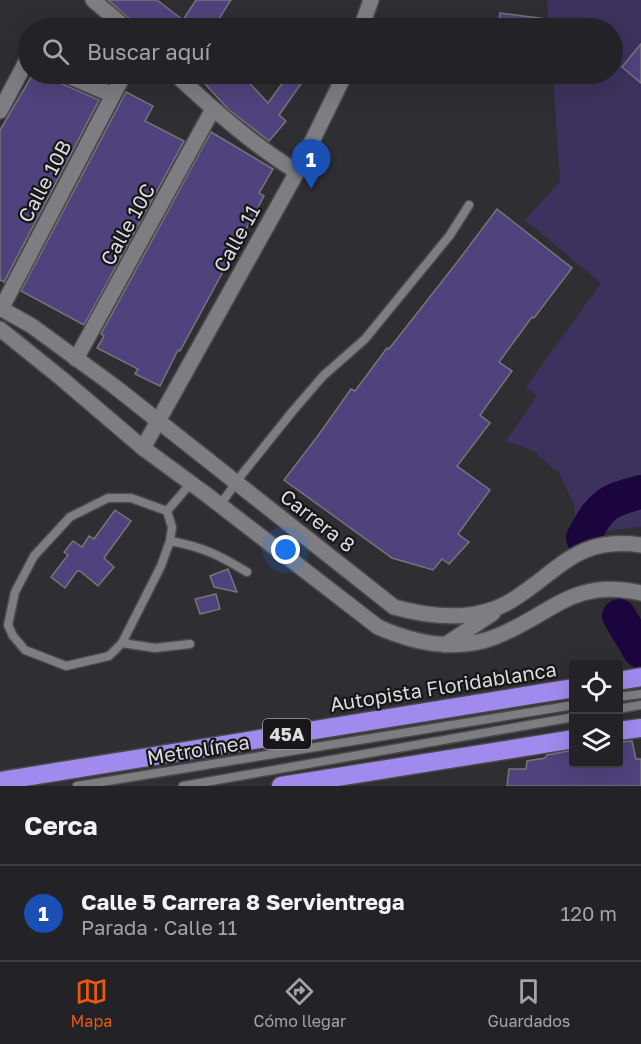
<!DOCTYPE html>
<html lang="es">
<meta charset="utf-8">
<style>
body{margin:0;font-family:"Golos Text",sans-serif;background:#2f2f32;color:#f1f3f6}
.controls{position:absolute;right:18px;bottom:18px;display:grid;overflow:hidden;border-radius:6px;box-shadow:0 6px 24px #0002}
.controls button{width:54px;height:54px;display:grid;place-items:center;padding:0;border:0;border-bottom:2px solid #403f43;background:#232226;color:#f1f3f6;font:30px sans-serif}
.you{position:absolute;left:286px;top:550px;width:21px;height:21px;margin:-15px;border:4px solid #fff;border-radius:50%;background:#1a73e8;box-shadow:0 0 0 9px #1a73e833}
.badge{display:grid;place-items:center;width:39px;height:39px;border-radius:50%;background:#ea580c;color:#fff;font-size:20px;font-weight:700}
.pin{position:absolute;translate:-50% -50px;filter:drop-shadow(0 2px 3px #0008)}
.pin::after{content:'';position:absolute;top:32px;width:21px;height:18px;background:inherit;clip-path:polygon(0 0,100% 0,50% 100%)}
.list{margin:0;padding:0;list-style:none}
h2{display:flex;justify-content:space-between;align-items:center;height:78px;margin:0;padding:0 24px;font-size:26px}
h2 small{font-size:20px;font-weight:400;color:#a3a4a7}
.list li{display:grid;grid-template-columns:39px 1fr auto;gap:18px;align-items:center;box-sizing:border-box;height:96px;padding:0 24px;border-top:2px solid #403f43}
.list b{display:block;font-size:22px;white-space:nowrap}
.list p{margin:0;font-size:20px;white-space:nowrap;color:#a3a4a7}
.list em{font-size:20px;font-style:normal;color:#a3a4a7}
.icon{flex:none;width:33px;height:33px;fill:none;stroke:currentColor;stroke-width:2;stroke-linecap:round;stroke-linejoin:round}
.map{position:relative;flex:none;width:641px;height:786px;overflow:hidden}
.search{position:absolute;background:#232226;box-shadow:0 6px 24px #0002;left:18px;right:18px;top:18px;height:66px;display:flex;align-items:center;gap:15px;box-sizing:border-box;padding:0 21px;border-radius:33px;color:#a3a4a7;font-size:22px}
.sheet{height:174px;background:#232226}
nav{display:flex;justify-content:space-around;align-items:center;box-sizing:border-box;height:84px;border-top:2px solid #403f43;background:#232226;font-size:16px;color:#a3a4a7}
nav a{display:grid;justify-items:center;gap:3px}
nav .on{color:#ea580c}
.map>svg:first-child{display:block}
</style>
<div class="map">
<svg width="641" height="786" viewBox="0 0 641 786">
<rect width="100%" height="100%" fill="#2f2e32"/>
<path fill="#3c325d" d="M547 0H641V527L612 530 575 540V507L559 473 532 450 506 441 537 396 526 387 601 283 525 220 560 181 553 74H612V28H549Z"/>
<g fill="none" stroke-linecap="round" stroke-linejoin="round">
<g stroke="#1a063c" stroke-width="34">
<path d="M583 538C600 506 605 501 641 492"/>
<path d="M619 616 640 651"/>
</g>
</g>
<g fill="#50427c" stroke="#76757a" stroke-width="1.5">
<path d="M108 0H157L183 20 196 0H231L213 28H136L132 21Z"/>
<path d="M500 13 546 19V28H498Z"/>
<path d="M641 44V83L622 67Z"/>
<path d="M33 74H49L55 76 60 83 99 100 4 282 0 280V130Z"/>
<path d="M196 74H241L268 103 289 74H308L279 115 286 121 269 141 228 109Z"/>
<path d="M126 92 153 106 145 121 184 141 84 325 21 291Z"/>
<path d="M211 132 273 169 259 193 264 196 180 351 178 350 160 386 135 374 138 369 97 348 104 336 101 334Z"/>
<path d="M497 209 572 268 534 318 532 317 499 362 512 371 480 415 490 423 457 466 490 490 458 534 469 542 449 564 442 559 433 570 392 558 284 480 317 437 351 389 355 391 387 348 389 349 458 261Z"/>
<path d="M115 510 131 521 104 558 114 567 98 586 80 571H77L65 588 51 577 68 555 64 552 73 541 82 547 89 536 94 539Z"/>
<path d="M228 569 237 592 214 587 210 576Z"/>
<path d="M216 594 220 609 200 614 195 599Z"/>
<path d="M632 741 636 759H641V786H507L509 769H526L527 761 545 758 547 755 573 750V764H618V742Z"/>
</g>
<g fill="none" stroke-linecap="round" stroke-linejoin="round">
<g stroke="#4a4a4d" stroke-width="11">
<g id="lane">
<path d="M108 498H131L167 511 172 527 170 541 161 566 122 643 109 656 66 666 25 650 13 636 8 625 15 592 34 556 70 517Z"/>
<path d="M220 505 243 473 292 412 323 376 365 339 450 235 469 205"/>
<path d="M167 511 191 483"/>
<path d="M170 541C203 547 219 555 247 572"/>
<path d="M122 643 155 648 190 644"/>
<path d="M618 697 641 694"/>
<path d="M618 709 641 705"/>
<path d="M77 786 574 705"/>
<path d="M183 786 574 717"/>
</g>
</g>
<g stroke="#4a4a4d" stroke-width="18">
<g id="street">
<path d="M93 0 126 28"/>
<path d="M361 28 371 0"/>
<path d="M64 74 113 95"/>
<path d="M175 74C214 110 252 144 297 172"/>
<path d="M0 111 28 58"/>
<path d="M1 309 124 74"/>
<path d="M76 359 213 109"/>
<path d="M143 448 297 172 345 74"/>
</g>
</g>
<g stroke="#4a4a4d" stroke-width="18">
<g id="secondary">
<path d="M0 308 32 326 114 386 394 607C433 618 478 622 514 599 561 569 578 536 641 545"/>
<path d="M0 329 61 378 143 448 207 495 378 627C414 643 456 652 495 637 551 615 573 577 641 593"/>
<path d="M445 645 493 613"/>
</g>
</g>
<g stroke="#4a4a4d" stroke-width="21">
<g id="highway">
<path d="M618 681 641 677"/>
<path d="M618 731 641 728"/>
<path d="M0 781 574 688"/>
<path d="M281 786 574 739"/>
</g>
</g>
<use href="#lane" stroke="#7e7d82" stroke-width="8"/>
<use href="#street" stroke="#7e7d82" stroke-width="15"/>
<use href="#secondary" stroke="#7e7d82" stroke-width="15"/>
<use href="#highway" stroke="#a18aee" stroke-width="18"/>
</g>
<g text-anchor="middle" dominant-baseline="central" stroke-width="4.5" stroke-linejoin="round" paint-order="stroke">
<rect fill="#171719" stroke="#a2a2a4" stroke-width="1.5" x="263" y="719" width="48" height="30" rx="4.5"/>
<g font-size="18" font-weight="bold" fill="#dddde0">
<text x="287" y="734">45A</text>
</g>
<g font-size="20" fill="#dddde0" stroke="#171719">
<text transform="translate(44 181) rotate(-62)">Calle 10B</text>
<text transform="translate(127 224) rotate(-61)">Calle 10C</text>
<text transform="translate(236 238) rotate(-61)">Calle 11</text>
<text transform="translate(318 520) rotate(38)">Carrera 8</text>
<text transform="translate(443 686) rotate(-9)">Autopista Floridablanca</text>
<text transform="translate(198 749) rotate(-9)">Metrolínea</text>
</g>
</g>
</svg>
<div class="controls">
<button><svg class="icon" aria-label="locate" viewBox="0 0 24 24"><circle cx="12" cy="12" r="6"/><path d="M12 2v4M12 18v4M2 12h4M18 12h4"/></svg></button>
<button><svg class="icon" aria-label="layers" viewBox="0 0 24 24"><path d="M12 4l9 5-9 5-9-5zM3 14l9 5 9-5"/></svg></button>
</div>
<div class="you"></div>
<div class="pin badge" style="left:311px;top:189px;background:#1a4fb4">1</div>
<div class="search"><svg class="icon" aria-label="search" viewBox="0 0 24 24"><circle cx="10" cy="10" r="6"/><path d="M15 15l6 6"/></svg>Buscar aquí</div>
</div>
<section class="sheet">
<h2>Cerca<small></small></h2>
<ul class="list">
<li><span class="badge" style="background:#1a4fb4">1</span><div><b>Calle 5 Carrera 8 Servientrega</b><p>Parada · Calle 11</p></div><em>120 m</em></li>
</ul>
</section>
<nav>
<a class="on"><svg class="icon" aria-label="map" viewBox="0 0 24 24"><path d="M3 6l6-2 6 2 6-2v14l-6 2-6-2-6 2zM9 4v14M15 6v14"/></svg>Mapa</a>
<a><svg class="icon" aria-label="directions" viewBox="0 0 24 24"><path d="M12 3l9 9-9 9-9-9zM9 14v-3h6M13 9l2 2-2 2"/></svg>Cómo llegar</a>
<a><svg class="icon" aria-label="saved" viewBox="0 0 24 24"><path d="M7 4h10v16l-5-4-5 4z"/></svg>Guardados</a>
</nav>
